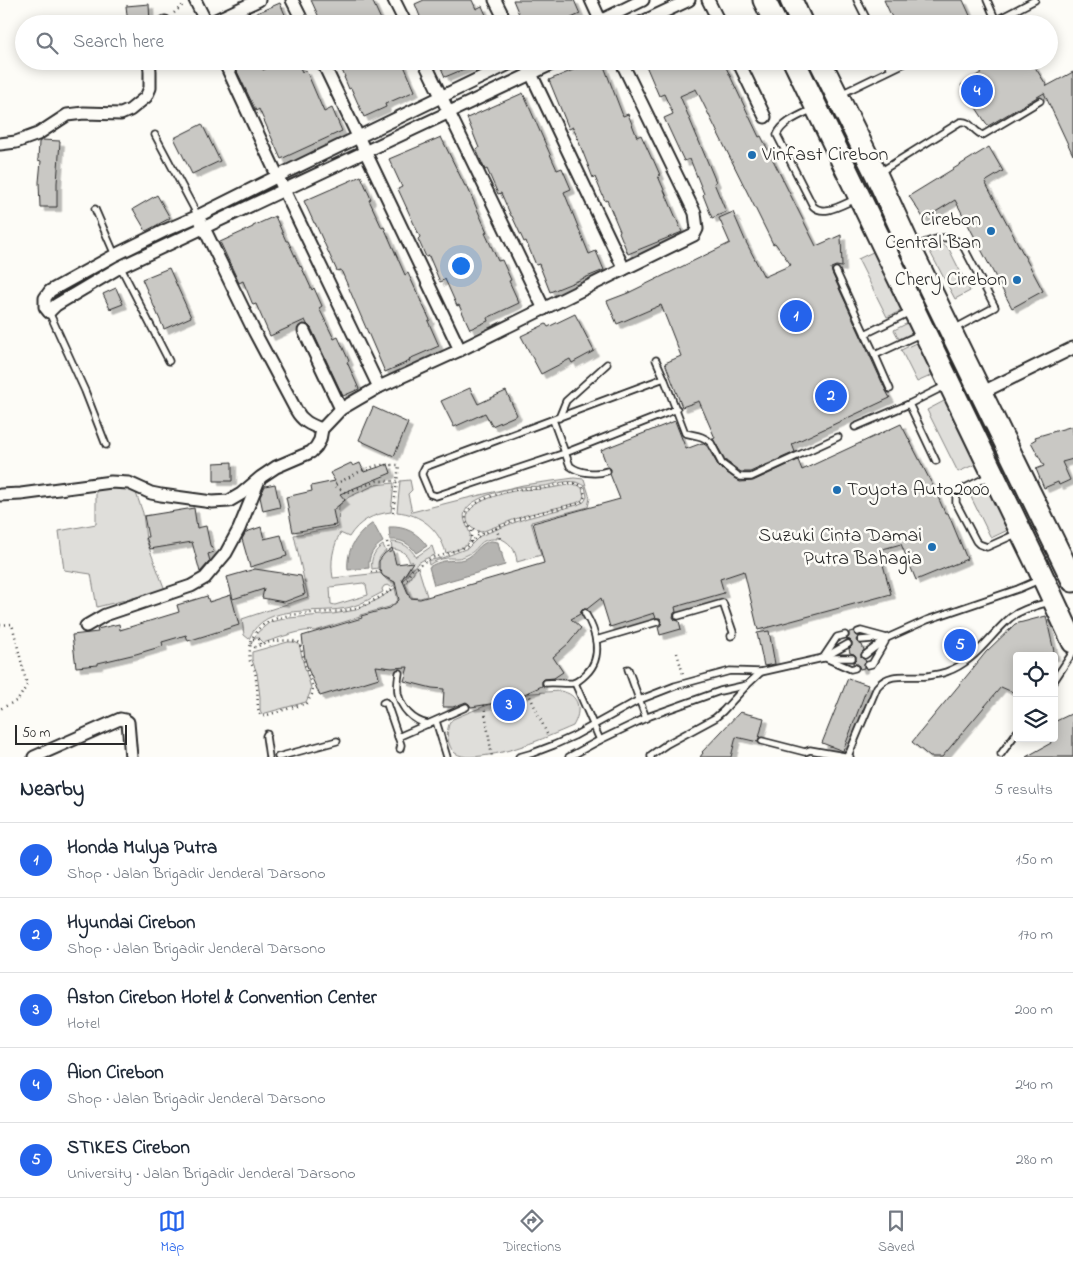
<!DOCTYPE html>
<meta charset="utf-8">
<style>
body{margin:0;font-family:"Indie Flower",sans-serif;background:#f2f2f3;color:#1f2937}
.controls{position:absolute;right:15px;bottom:15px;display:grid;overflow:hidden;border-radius:5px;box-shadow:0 2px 12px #0003}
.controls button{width:45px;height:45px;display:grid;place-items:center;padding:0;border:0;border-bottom:1px solid #e0e1e3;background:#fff;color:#1f2937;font:25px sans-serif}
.scale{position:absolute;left:15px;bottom:12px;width:112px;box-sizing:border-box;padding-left:5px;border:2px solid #2b2b2b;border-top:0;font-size:14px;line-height:18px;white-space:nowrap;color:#2b2b2b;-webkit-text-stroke:4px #fdfcf7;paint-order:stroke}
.you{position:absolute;left:460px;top:265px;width:18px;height:18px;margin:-12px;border:4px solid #fff;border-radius:50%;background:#1a73e8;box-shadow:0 0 0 8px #1a73e833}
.badge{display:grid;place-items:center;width:32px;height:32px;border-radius:50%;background:#2563eb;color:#fff;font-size:16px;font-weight:700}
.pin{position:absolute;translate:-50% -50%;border:2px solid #fff;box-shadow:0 1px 5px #0006}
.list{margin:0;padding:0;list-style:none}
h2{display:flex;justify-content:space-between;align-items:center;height:65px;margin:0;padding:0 20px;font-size:21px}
h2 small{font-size:16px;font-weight:400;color:#747a83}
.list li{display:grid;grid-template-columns:32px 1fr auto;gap:15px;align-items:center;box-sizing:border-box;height:75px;padding:0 20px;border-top:1px solid #e0e1e3}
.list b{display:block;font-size:19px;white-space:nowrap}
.list p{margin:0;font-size:16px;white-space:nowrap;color:#747a83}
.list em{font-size:16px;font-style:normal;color:#747a83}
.icon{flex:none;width:28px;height:28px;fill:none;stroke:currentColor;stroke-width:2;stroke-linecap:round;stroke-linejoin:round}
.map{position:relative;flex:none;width:1073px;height:757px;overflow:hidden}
.search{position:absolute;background:#fff;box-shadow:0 2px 12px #0003;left:15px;right:15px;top:15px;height:55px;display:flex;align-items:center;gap:12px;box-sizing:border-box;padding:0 18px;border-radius:28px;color:#747a83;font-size:19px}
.sheet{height:440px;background:#fff}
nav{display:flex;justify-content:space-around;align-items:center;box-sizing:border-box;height:70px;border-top:1px solid #e0e1e3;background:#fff;font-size:14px;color:#747a83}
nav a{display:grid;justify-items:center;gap:2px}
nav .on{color:#2563eb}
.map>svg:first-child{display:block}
</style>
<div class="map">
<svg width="1073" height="757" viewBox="0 0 1073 757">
<defs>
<filter id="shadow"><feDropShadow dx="4.5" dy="4.5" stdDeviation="0" flood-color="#0004"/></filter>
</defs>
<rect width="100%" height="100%" fill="#fdfcf7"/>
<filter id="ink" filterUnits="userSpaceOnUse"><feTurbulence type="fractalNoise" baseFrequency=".02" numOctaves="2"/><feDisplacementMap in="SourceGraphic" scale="10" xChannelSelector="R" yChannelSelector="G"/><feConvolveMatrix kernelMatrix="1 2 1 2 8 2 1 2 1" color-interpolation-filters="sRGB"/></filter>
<g filter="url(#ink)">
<g fill="#dfdeda" stroke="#858482" fill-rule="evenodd">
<path d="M938 244 946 246 949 249 970 291 955 299 928 248Z"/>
<path d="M875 251 903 310 887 317 858 259Z"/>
<path d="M910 322 914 332 899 339 894 330Z"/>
<path d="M920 341 935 374 917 382 901 350Z"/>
<path d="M946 400 976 464 958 472 927 410Z"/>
<path d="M574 478 584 479 590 498 588 507 531 522 541 555 517 562C516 549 509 541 497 537V539C477 538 481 549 467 555 460 559 454 558 447 558 440 559 434 561 429 565L428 561 431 560 442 558 468 548 480 536 505 526 527 518 577 505 584 502 587 497 585 486C572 477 557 484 544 486 536 487 528 486 520 487 507 488 475 497 467 508 457 522 478 533 467 544 463 549 452 551 446 553 439 529 421 514 397 512L400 481 410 480 412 490 408 494 412 512 459 500 523 485Z"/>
<path d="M394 483 391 512C373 514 359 521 349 537L340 533C333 548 330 561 333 578L380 573 386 579 394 581 395 585 391 587 388 585 384 586 382 589 383 592C373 597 362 604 351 607 318 616 265 600 249 639L244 635 242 619 308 597 294 535 338 527 339 505 349 497 375 485ZM363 583 366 585 368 595 335 605 331 604 330 587Z"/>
<path d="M987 484 1010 529 991 538 969 493Z"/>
<path d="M574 485H578L582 488 584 496 582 500 576 503 526 515 481 532C474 530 466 526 467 517 468 501 507 492 520 490 528 489 536 490 543 489 554 488 563 485 574 485Z"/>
<path d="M125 486 136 493 143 513 146 540 165 590 97 607 91 574 64 570 59 531 96 524V487Z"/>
<path d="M391 542C403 542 410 547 416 557L432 546 435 555C426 558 417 562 411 570 408 573 407 577 403 580V578C415 566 410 550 392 549Z"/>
<path d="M383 545 386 551C380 555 377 561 378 568L372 569C370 558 375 550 383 545Z"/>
<path d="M418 567 427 596 420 598 410 597 405 583C411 579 412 572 418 567Z"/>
<path d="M395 588 398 601 389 607 360 615V617L315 631C304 628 276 639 263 643L258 638H254L258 632 270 622 289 618 333 614 356 610 379 599Z"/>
<path d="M288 642H294L299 644 304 665 311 688 310 693 306 702 262 714 260 710V697L257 673 252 660V652Z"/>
<path d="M560 691C580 694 582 711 573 726 543 739 503 756 470 757 466 757 459 756 455 753 447 747 444 726 453 719 478 708 506 698 532 693 541 692 551 692 560 691Z"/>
</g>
<g fill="#b5b4b1" stroke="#7e7d7b">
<path d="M373 523 383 542C373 548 368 556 369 568L348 570C346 549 357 534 373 523Z"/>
<path d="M389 527C405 526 418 533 427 546L416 553C410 544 402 539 390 540Z"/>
<path d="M491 541 498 542 500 551 502 552V555L505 565 434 585 429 567C434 564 439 562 444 561 451 560 458 561 465 559 477 554 478 543 491 541Z"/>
</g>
<g fill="#c9c8c4" stroke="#2b2b2b" filter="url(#shadow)">
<path d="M311 0H372L383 24H322Z"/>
<path d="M424 0H472L476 9 482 6 490 24H423L415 4Z"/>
<path d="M513 0H574L580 14 558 24H523Z"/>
<path d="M884 0H963L972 20 963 24H895Z"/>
<path d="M280 3 289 24H256L252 15Z"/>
<path d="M149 4 150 24H128L126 6Z"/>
<path d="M232 61H259L263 70 283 61H297L302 72 306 70 324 112 332 108 342 131 281 159 259 109 256 111Z"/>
<path d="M338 61H402L415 91 385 104 386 107 364 117 351 88 349 89 344 77H345Z"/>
<path d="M438 61H483L445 77Z"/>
<path d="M595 61H602L623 116 628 114 637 137 641 135 652 159H653L660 175 658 176 682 232 628 254 619 232 620 231 607 200 605 201 595 177 593 178 573 127 569 129 549 80Z"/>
<path d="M644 61H723L759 137 761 136 816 246 841 235 842 267 836 266 831 268 832 273 886 391 890 398 792 444 795 452 750 472H741L726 461 713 439 715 438 699 401 682 407 665 363 681 356 661 305 617 324 607 301 628 293 730 243 719 218 733 212 745 240 764 277 791 265 775 243 773 244 696 89 680 96 716 182 714 183 726 212 712 218 703 195 704 194 690 159 684 161 664 118 673 114 664 94 659 96Z"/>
<path d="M1000 61H1031L1047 86 1073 72V155L1044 93 988 126 961 85Z"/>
<path d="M523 93 557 170 562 168 571 189 564 192 589 254 596 251 604 270 550 292 539 264 536 265 526 241 524 242 512 216H511L501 193 498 194 487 169 485 170 476 149 479 148 467 118Z"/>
<path d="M202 124 220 161 192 174 174 138Z"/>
<path d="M441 137 465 186H467L487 232 485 233 498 261 502 260 511 280 509 281 519 303 487 318 488 321 470 329 459 305 457 306 445 279 440 282 429 256 426 257 418 239 420 237 398 189 402 187 389 159Z"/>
<path d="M42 140 60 141 57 183V207H40L39 182 41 161 38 160 39 142Z"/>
<path d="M989 147 1003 171 985 182 1043 291 1012 308 955 200 924 219 909 196Z"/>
<path d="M361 176 371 199 369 200 382 228 384 227 405 275 408 273 419 297 430 320 428 321 439 346 409 359 410 361 385 372 341 270 337 271 315 223H314L304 201Z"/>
<path d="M157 195 170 218 146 231 133 209Z"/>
<path d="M275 216 286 241H288L300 267 301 266 312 290 314 288 322 306 319 308 334 339 338 337 349 361 347 362 359 389 343 396 311 328 307 324 305 320 270 336 256 304 253 305 243 281 239 283 220 242 253 227V226Z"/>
<path d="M169 268 191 317 164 329 142 279Z"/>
<path d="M116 288 123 304 110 309 103 294Z"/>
<path d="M575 314 594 351 572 363 570 359 541 374 521 336 546 324 548 327Z"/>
<path d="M470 388 478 404 506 391 517 415 492 426 485 413 454 427 441 401Z"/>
<path d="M373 407 408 423 394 456 359 440Z"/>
<path d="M675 421 686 449 702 443 707 446 719 467 740 482 753 481 798 460 802 470 901 424 934 488 945 513H948L967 559 916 580 901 544 879 550 891 594 758 630 744 571 720 579 724 593 675 607 676 612 674 613 673 617 675 620 679 621 681 629 660 635 658 627 661 625 662 621 660 618H656L654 613 610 627 601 598 587 609H582L580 614 571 619 581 628 569 643 553 657 563 672 554 678 544 679 542 681V686L522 695 490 704 471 707 469 704 466 702 453 707H443L444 689 432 688 404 681 408 667 392 668 376 666 379 678 320 696 308 669 305 659 302 636 362 618 361 616 390 608 399 600 395 582 383 576 379 569V561L384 554 392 548 396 564 413 562 402 579 410 598 420 599 544 563 533 523 620 499 610 474 611 469 607 466 601 450Z"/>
<path d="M1073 426V459L1062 462 1070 480 1059 485 1058 482 1044 488 1036 469 1044 466 1031 442 1036 439 1035 437Z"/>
<path d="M232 462V481H214V463Z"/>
<path d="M351 463 353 466 360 463 364 472 388 464 391 473 340 494 345 500 333 510 336 525 293 532 286 497 312 491 311 486 335 481 330 473Z"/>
<path d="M275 484 280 507 263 511 260 497 265 486Z"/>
<path d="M194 508 197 528 206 526 210 545 214 552 208 554 210 561 200 572 192 542 150 549 146 537H148L144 516Z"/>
<path d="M261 527 264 539 281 535 287 556 250 567 242 539 246 532Z"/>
<path d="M255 569 301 576 305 594 284 602 262 598 264 589 233 599 227 577Z"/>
<path d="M231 595 239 625 188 641 186 635 162 642 163 646 136 654 98 663V665L76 667 72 635 98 632 97 629 119 624 120 630 179 612 177 605 207 596 209 602Z"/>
<path d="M1046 616 1055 656H1017V694L1001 687 942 757H930L912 742 970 672 986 652 1015 624Z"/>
<path d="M963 628 971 651 962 659 953 632Z"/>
<path d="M769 631 775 664 764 666 757 633Z"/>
<path d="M854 631 855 635 858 637 856 640 857 642 862 645 864 650 861 654V657L866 661 864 663V668L860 669 858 664H853V662L856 660V656L854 654 850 653 849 649 852 646V642L850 640 846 639 849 637V632Z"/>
<path d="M848 678 868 685 843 751 822 743Z"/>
<path d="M740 712 764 718 758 742 736 737 731 757H700L703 753 702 752Z"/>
<path d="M1073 713V757H1026L1051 743 1049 738H1054V722Z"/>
</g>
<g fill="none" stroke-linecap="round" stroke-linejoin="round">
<g stroke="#2b2b2b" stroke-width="9">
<g id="lane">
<path d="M857 0 869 24"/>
<path d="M987 0 996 21"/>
<path d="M989 24 1035 0"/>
<path d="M887 61 891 69"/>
<path d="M841 94 909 61"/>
<path d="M813 109C801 115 782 122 777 135L779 139 813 206C824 217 843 204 856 199"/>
<path d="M155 135 198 216"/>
<path d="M880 172 960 122C971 120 973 132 983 135L1040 101"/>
<path d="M95 209 115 255"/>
<path d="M915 247C931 240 946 232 962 244L995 307 954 329"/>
<path d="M120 266 169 361"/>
<path d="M836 271 865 334 910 312"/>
<path d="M49 312 85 391 106 445"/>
<path d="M865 334 875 355"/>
<path d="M656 360 664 378"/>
<path d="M890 389 875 355 920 334"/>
<path d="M677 409 565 453 436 496 430 494 422 475V473L425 467 664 378 685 433C696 436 702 435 711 443L722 464 737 475"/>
<path d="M559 418 566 401 607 364"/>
<path d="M553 420 570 466C579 473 596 475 607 471"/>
<path d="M855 427 909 404"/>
<path d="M936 461 909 404 945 386"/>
<path d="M989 476 959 491 956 498V503L976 541 979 544 987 547 1016 534"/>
<path d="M740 477H751L838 437"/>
<path d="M678 616 723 603 733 632V635L731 636"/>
<path d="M858 632 861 631 887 638"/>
<path d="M596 640 657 622"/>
<path d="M861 640 884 638"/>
<path d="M865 655 887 638 927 620 1018 589 1039 580"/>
<path d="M825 657 848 644"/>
<path d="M823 658 837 637 845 635"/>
<path d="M828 659 851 669 855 668"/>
<path d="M868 665 872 664 885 642"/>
<path d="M628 669 646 718"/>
<path d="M399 673C398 679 397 686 398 693 401 709 413 721 428 724"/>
<path d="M1054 681 1073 652"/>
<path d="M546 683C555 682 565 684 573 683 578 682 583 677 586 674 604 657 596 631 585 613"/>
<path d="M575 683 600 740"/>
<path d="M383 703 385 702 387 704 401 745 400 749"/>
<path d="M436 721 447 757"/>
<path d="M267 734 266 736 269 757"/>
<path d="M398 737 466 707"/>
<path d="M762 741 805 752 810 750 850 757"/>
<path d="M1001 754 1017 732"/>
<path d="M848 756 877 687C890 671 909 678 927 676 933 675 940 674 946 672 975 662 988 637 1010 618 1021 609 1036 606 1049 602"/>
<path d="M278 757 337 741"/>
<path d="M519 757 533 753 554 745 574 736 639 700 675 686 730 671 761 672 823 658H852"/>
<path d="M569 757 600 740 650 716 720 691 747 685 761 672"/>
<path d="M651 757V755L667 744 715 718 723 711 747 685"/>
</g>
</g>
<g stroke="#2b2b2b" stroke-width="15">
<g id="street">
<path d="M195 0 207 24"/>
<path d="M292 0 304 24"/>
<path d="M394 0 406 24"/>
<path d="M495 0 507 24"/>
<path d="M591 0 602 24"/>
<path d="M708 0 720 24"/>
<path d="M164 24 165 22"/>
<path d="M207 24 259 0"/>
<path d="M594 24 643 0"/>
<path d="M638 24 689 0"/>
<path d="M224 61 284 190 379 387"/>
<path d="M322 61 460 350"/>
<path d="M424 61 544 309"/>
<path d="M515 61 278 176 198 216 166 230 115 255 50 291 45 298V307L49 312 56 305 120 267 558 61"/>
<path d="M525 61 624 269"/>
<path d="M738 61 765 117"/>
<path d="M0 144 16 142 38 134 67 115 84 113 121 114 130 110 146 97 150 88V71L149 61"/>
<path d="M201 222 254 331 296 410C302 421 310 425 322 429"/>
<path d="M304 331 341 409"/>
<path d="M981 393 1073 348"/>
<path d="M0 495 21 494 111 482 129 483 151 493 161 495 212 502 229 501 241 494 261 477 276 467 311 452 316 447 320 440 322 429 341 409 358 399 379 387 460 350 624 269 694 235 697 229 695 213 621 61"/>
<path d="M86 626 105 615 191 586 205 578 226 553 239 529 259 480"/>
<path d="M34 757 120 719 125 720 128 722 131 757"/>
</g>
</g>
<g stroke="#2b2b2b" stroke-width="25">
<g id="highway">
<path d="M764 0 776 24"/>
<path d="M791 0 802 24"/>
<path d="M794 61 993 474 1039 569 1073 642"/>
<path d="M820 61 876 174 910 248 1073 581"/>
</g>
</g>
<g stroke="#2b2b2b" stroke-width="2.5" stroke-dasharray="1 4" stroke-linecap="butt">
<path d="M174 13 183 5"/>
<path d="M393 513 399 465H379L363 470 334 485 346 493 377 481H397"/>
<path d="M496 528 500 539"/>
<path d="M387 542 390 553"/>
<path d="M471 542V530"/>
<path d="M371 572 382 571"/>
<path d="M403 582 407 578 412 570 422 563 431 558 441 556 467 546 479 535 526 516 577 504 583 501 585 496 583 487C571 478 556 487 542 488 535 489 527 488 519 489 505 491 464 501 466 519 467 529 474 531 482 533"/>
<path d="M0 625 12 624 27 685 18 700 0 709"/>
<path d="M253 639H259L260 644"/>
<path d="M251 643 255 647H257C264 641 292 638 300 643L305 665 313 688 312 694 307 703 264 716H261L259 713C257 705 258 695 257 687 256 682 256 676 255 671 254 668 251 664 250 661 249 656 250 647 251 642 262 606 320 616 348 610 365 607 382 596 396 587"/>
<path d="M677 653 683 674"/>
<path d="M528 692 548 736"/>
<path d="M484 705 492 757"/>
</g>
<use href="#lane" stroke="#fdfcf7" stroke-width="5.5"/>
<use href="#street" stroke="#fdfcf7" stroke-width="11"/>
<use href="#highway" stroke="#fdfcf7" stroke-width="21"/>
</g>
</g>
<g fill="#1f6fb2" stroke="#fdfcf7" stroke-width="2">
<circle cx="752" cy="155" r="5"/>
<circle cx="991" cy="231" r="5"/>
<circle cx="1017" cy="280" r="5"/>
<circle cx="837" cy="490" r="5"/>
<circle cx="932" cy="547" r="5"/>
</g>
<g text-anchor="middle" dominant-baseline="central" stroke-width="5" stroke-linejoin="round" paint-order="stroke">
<g font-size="20" fill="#2b2b2b" stroke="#fdfcf7" text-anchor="end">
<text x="762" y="155" text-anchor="start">Vinfast Cirebon</text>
<text x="981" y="220">Cirebon<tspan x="981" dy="23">Central Ban</tspan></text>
<text x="1007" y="280">Chery Cirebon</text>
<text x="847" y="490" text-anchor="start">Toyota Auto2000</text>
<text x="922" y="536">Suzuki Cinta Damai<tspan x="922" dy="23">Putra Bahagia</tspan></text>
</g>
</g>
</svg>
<div class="controls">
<button><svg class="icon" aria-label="locate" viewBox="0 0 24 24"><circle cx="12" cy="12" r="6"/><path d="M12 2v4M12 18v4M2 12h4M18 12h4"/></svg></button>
<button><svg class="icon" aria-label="layers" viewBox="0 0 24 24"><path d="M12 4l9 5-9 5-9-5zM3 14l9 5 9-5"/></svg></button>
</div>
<div class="scale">50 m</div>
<div class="you"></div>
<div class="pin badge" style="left:796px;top:316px">1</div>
<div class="pin badge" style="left:831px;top:396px">2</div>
<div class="pin badge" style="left:509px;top:705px">3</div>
<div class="pin badge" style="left:977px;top:91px">4</div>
<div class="pin badge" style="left:960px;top:645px">5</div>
<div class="search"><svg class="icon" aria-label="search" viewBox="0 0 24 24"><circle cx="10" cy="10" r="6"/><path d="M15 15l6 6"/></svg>Search here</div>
</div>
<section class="sheet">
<h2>Nearby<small>5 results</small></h2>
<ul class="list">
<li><span class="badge">1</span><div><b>Honda Mulya Putra</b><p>Shop · Jalan Brigadir Jenderal Darsono</p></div><em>150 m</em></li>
<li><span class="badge">2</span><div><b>Hyundai Cirebon</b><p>Shop · Jalan Brigadir Jenderal Darsono</p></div><em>170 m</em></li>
<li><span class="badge">3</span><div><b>Aston Cirebon Hotel &amp; Convention Center</b><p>Hotel</p></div><em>200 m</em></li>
<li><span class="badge">4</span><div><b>Aion Cirebon</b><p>Shop · Jalan Brigadir Jenderal Darsono</p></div><em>240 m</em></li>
<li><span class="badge">5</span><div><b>STIKES Cirebon</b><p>University · Jalan Brigadir Jenderal Darsono</p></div><em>280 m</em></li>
</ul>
</section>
<nav>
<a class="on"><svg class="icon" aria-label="map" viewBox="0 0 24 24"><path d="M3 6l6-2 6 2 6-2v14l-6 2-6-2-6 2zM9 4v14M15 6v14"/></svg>Map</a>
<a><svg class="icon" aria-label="directions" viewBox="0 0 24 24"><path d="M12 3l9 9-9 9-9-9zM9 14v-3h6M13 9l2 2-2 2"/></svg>Directions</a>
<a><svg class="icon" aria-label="saved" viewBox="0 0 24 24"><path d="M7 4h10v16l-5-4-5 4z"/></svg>Saved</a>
</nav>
